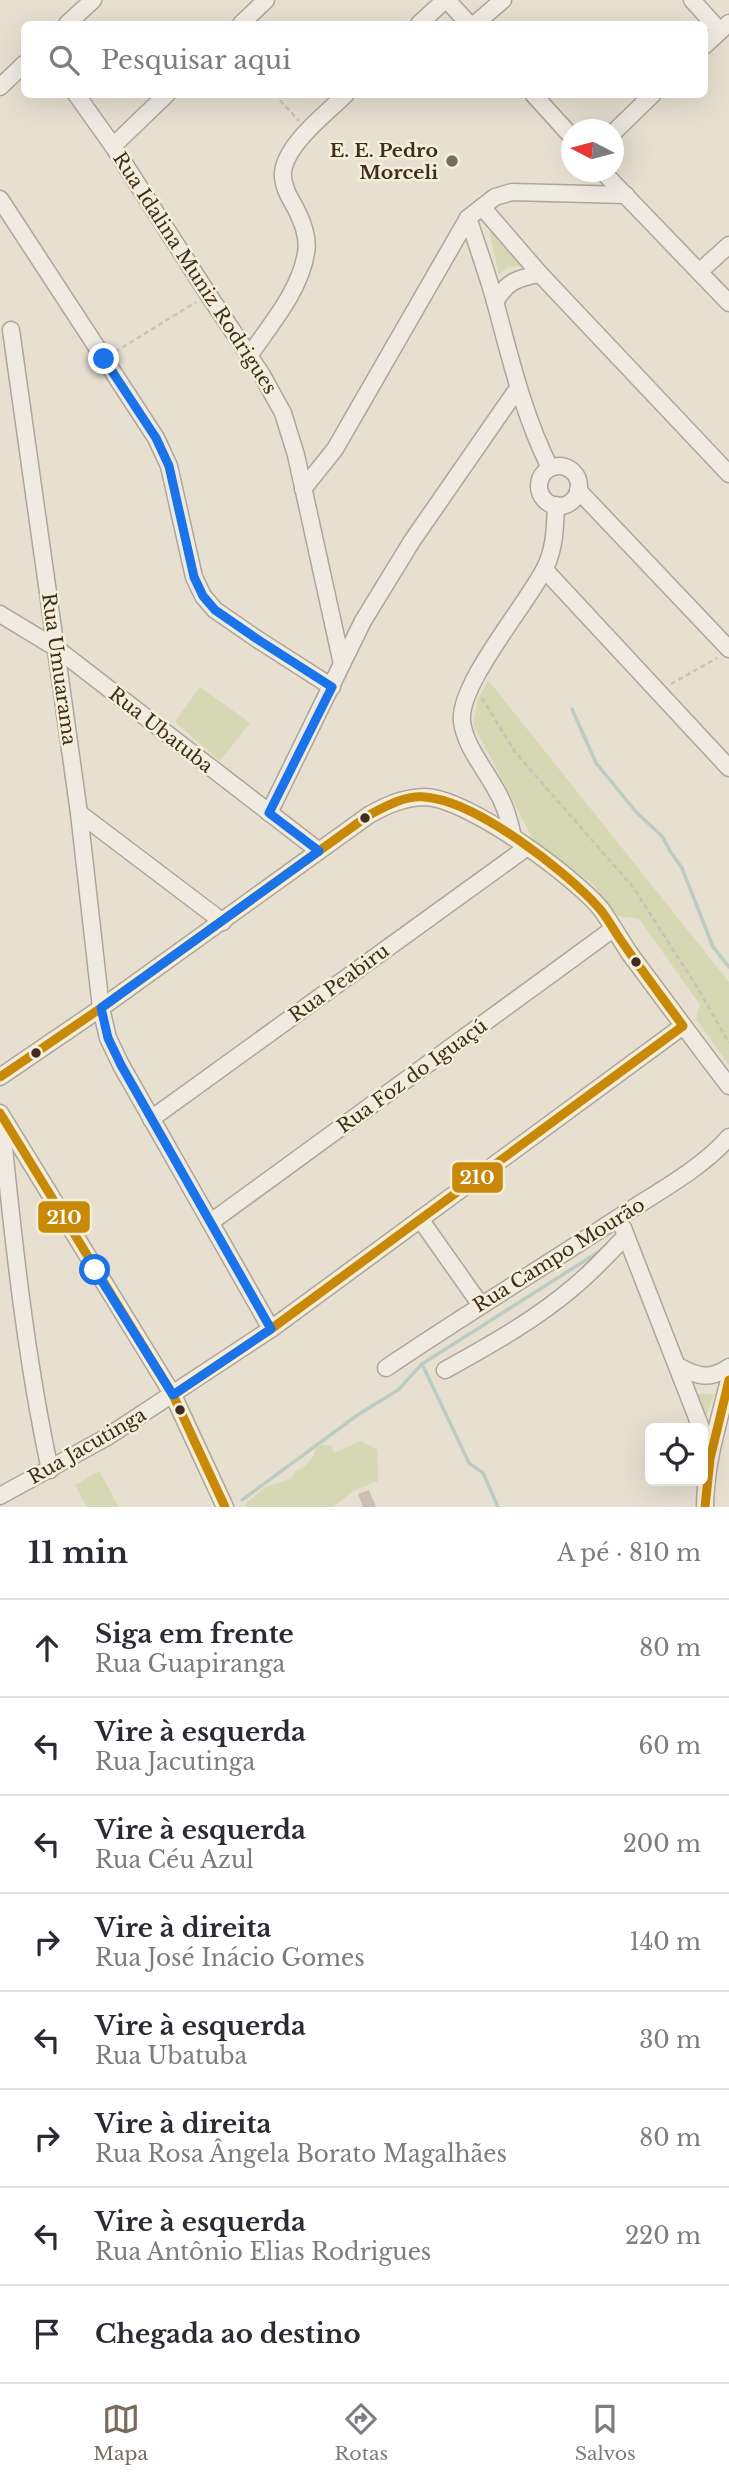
<!DOCTYPE html>
<html lang="pt">
<meta charset="utf-8">
<style>
body{margin:0;font-family:"Libre Baskerville",serif;background:#f2f2f3;color:#2b2b33}
.controls{position:absolute;right:21px;bottom:21px;display:grid;overflow:hidden;border-radius:10px;box-shadow:0 7px 28px #0002}
.controls button{width:63px;height:63px;display:grid;place-items:center;padding:0;border:0;border-bottom:2px solid #e1e1e2;background:#fff;color:#2b2b33;font:35px sans-serif}
.compass{position:absolute;left:561px;top:119px;width:63px;height:63px;border-radius:50%;background:#fff;box-shadow:0 7px 28px #0002;rotate:276deg}
.stop{position:absolute;width:21px;height:21px;margin:-16px;border:5px solid #1a73e8;border-radius:50%;background:#fff}
.stop.end{background:#1a73e8;border-color:#fff;box-shadow:0 2px 7px #0008}
.list{margin:0;padding:0;list-style:none}
h2{display:flex;justify-content:space-between;align-items:center;height:91px;margin:0;padding:0 28px;font-size:30px}
h2 small{font-size:23px;font-weight:400;color:#7c7c81}
.list li{display:grid;grid-template-columns:46px 1fr auto;gap:21px;align-items:center;box-sizing:border-box;height:98px;padding:0 28px;border-top:2px solid #e1e1e2}
.list b{display:block;font-size:26px;white-space:nowrap}
.list p{margin:0;font-size:23px;white-space:nowrap;color:#7c7c81}
.list em{font-size:23px;font-style:normal;color:#7c7c81}
.icon{flex:none;width:38px;height:38px;fill:none;stroke:currentColor;stroke-width:2;stroke-linecap:round;stroke-linejoin:round}
.map{position:relative;flex:none;width:729px;height:1507px;overflow:hidden}
.search{position:absolute;background:#fff;box-shadow:0 7px 28px #0002;left:21px;right:21px;top:21px;height:77px;display:flex;align-items:center;gap:18px;box-sizing:border-box;padding:0 24px;border-radius:10px;color:#7c7c81;font-size:26px}
.sheet{height:875px;background:#fff}
nav{display:flex;justify-content:space-around;align-items:center;box-sizing:border-box;height:98px;border-top:2px solid #e1e1e2;background:#fff;font-size:19px;color:#7c7c81}
nav a{display:grid;justify-items:center;gap:4px}
nav .on{color:#786c5e}
.map>svg:first-child{display:block}
</style>
<div class="map">
<svg width="729" height="1507" viewBox="0 0 729 1507">
<rect width="100%" height="100%" fill="#e7e0d1"/>
<g fill="#d6d7b3">
<path d="M489 230 521 266 508 267 499 274Z"/>
<path d="M488 680 729 982V1065L696 1019 700 1005 639 919 618 916 592 883 534 841 473 724 478 700Z"/>
<path d="M200 687 250 723 220 761 175 722Z"/>
<path d="M693 1394H714L703 1425Z"/>
<path d="M361 1441 377 1450 378 1481 355 1490 333 1507H247L245 1504 265 1487 291 1479 295 1471C305 1467 314 1460 316 1448L322 1445 331 1446 334 1453Z"/>
<path d="M99 1471 119 1507H87L75 1485Z"/>
</g>
<g fill="none" stroke-linecap="round" stroke-linejoin="round">
<g stroke="#bcccc2" stroke-width="3.5">
<path d="M572 709 596 763 637 813 662 836 670 851 682 868 713 947 729 967"/>
<path d="M422 1364 469 1463 483 1473 498 1507"/>
<path d="M242 1500 359 1414 398 1390 422 1364 600 1251"/>
</g>
</g>
<path fill="#cbbfb2" d="M369 1490 376 1507H363L358 1494Z"/>
<g fill="none" stroke-linecap="round" stroke-linejoin="round">
<g stroke="#ada599" stroke-width="19">
<g id="minor">
<path d="M447 0 469 24"/>
<path d="M692 0 720 31"/>
<path d="M67 24 93 0"/>
<path d="M241 24 266 0"/>
<path d="M419 24 445 0"/>
<path d="M475 24 503 0"/>
<path d="M704 46 729 23"/>
<path d="M0 87 24 64"/>
<path d="M76 94 113 146 208 294 262 375 283 413 296 455 342 664"/>
<path d="M533 94 572 137"/>
<path d="M614 132 653 94"/>
<path d="M113 146 167 94"/>
<path d="M603 172 729 303"/>
<path d="M0 199 156 438 169 466 194 577 203 596 215 610 257 639 332 687"/>
<path d="M482 207 540 274 729 474"/>
<path d="M468 218C478 247 488 276 496 305 511 361 524 416 550 468"/>
<path d="M699 272 729 245"/>
<path d="M495 302C507 281 518 278 540 274"/>
<path d="M11 330 79 813 101 1008 108 1038 121 1065 271 1329"/>
<path d="M249 356C270 325 300 291 306 253 309 237 302 221 295 207 289 197 282 185 283 172 286 144 327 113 346 94"/>
<circle cx="559" cy="486" r="20"/>
<path d="M303 489 335 449 468 218 495 197 512 192 626 195"/>
<path d="M578 490 729 649"/>
<path d="M545 570 729 768"/>
<path d="M0 614 56 648 319 851"/>
<path d="M79 813 223 922"/>
<path d="M269 813 363 621 412 541 518 388"/>
<path d="M513 837C509 819 505 804 495 788 484 768 464 744 462 721 458 684 528 603 545 568 555 548 555 527 556 505"/>
<path d="M0 1077 101 1008 369 815C387 805 402 798 424 797 466 797 574 876 601 909 611 923 620 939 630 954 663 998 695 1042 729 1086"/>
<path d="M0 1113 173 1395 225 1507"/>
<path d="M1 1119C13 1237 25 1354 50 1470"/>
<path d="M151 1119 526 848"/>
<path d="M420 1219 480 1304"/>
<path d="M211 1222 613 929"/>
<path d="M623 1228 701 1428"/>
<path d="M678 1366C698 1377 710 1380 729 1367"/>
<path d="M386 1368C463 1316 543 1267 621 1216 657 1192 700 1170 729 1137"/>
<path d="M445 1370C490 1345 537 1319 576 1285 594 1270 610 1252 626 1236"/>
<path d="M0 1496 107 1437 271 1329 683 1026"/>
<path d="M705 1507C705 1464 719 1421 729 1380"/>
</g>
</g>
<g stroke="#c8c2b9" stroke-width="2.5" stroke-dasharray="5 3.5" stroke-linecap="butt">
<path d="M274 94 299 121"/>
<path d="M115 352 196 302"/>
<path d="M671 684 717 658"/>
<path d="M482 698 515 752 633 887 697 987 729 1043"/>
</g>
<use href="#minor" stroke="#efebe3" stroke-width="16"/>
<g stroke="#f7eed8" stroke-width="14">
<g id="bus-1">
<path d="M0 1077 101 1008 369 815C386 806 405 795 425 797 476 801 565 870 599 908 607 917 613 929 620 939 640 968 662 997 683 1026L271 1329 173 1395"/>
<path d="M0 1113 173 1395 225 1507"/>
<path d="M705 1507 710 1459 729 1380"/>
</g>
</g>
<use href="#bus-1" stroke="#c88808" stroke-width="9"/>
</g>
<g fill="none" stroke-linecap="round" stroke-linejoin="round">
<path stroke="#1a73e8" stroke-width="9" d="M95 1270 173 1395 271 1329 121 1065 108 1038 101 1008 319 851 269 813 332 687 257 639 215 610 203 596 194 577 169 466 156 438 104 359"/>
</g>
<circle fill="#786c5e" stroke="#f7eed8" stroke-width="2.5" cx="452" cy="161" r="7"/>
<g fill="#3d2e20" stroke="#f7eed8" stroke-width="2.5">
<circle cx="365" cy="818" r="6"/>
<circle cx="636" cy="962" r="6"/>
<circle cx="36" cy="1053" r="6"/>
<circle cx="180" cy="1410" r="6"/>
</g>
<g text-anchor="middle" dominant-baseline="central" stroke-width="5" stroke-linejoin="round" paint-order="stroke">
<g font-size="19" font-weight="bold" fill="#3d2e20" stroke="#f7eed8" text-anchor="end">
<text x="438" y="150">E. E. Pedro<tspan x="438" dy="22">Morceli</tspan></text>
</g>
<g font-size="19" fill="#3d2e20" stroke="#f7eed8">
<text transform="translate(195 273) rotate(57)">Rua Idalina Muniz Rodrigues</text>
<text transform="translate(59 669) rotate(82)">Rua Umuarama</text>
<text transform="translate(161 730) rotate(38)">Rua Ubatuba</text>
<text transform="translate(339 983) rotate(-36)">Rua Peabiru</text>
<text transform="translate(412 1076) rotate(-36)">Rua Foz do Iguaçú</text>
<text transform="translate(559 1255) rotate(-32)">Rua Campo Mourão</text>
<text transform="translate(87 1446) rotate(-30)">Rua Jacutinga</text>
</g>
</g>
<g stroke="#f7eed8" stroke-width="2.5">
<rect x="451" y="1161" width="53" height="33" rx="7" fill="#c88808"/>
<rect x="37" y="1200" width="54" height="34" rx="7" fill="#c88808"/>
</g>
<g font-size="19" text-anchor="middle" font-weight="bold" fill="#fff">
<text x="477" y="1184">210</text>
<text x="64" y="1224">210</text>
</g>
</svg>
<div class="controls">
<button><svg class="icon" aria-label="locate" viewBox="0 0 24 24"><circle cx="12" cy="12" r="6"/><path d="M12 2v4M12 18v4M2 12h4M18 12h4"/></svg></button>
</div>
<svg class="compass" viewBox="-18 -18 36 36"><path d="M0-13l5 13h-10z" fill="#e53935"/><path d="M0 13l5-13h-10z" fill="#7c7c81"/></svg>
<div class="stop" style="left:95px;top:1270px"></div>
<div class="stop end" style="left:104px;top:359px"></div>
<div class="search"><svg class="icon" aria-label="search" viewBox="0 0 24 24"><circle cx="10" cy="10" r="6"/><path d="M15 15l6 6"/></svg>Pesquisar aqui</div>
</div>
<section class="sheet">
<h2>11 min<small>A pé · 810 m</small></h2>
<ul class="list">
<li><svg class="icon" aria-label="ahead" viewBox="0 0 24 24"><path d="M12 20V5M6 11l6-6 6 6"/></svg><div><b>Siga em frente</b><p>Rua Guapiranga</p></div><em>80 m</em></li>
<li><svg class="icon" aria-label="left" viewBox="0 0 24 24"><path d="M17 20v-9H6M10 6l-5 5 5 5"/></svg><div><b>Vire à esquerda</b><p>Rua Jacutinga</p></div><em>60 m</em></li>
<li><svg class="icon" aria-label="left" viewBox="0 0 24 24"><path d="M17 20v-9H6M10 6l-5 5 5 5"/></svg><div><b>Vire à esquerda</b><p>Rua Céu Azul</p></div><em>200 m</em></li>
<li><svg class="icon" aria-label="right" viewBox="0 0 24 24"><path d="M7 20v-9h11M14 6l5 5-5 5"/></svg><div><b>Vire à direita</b><p>Rua José Inácio Gomes</p></div><em>140 m</em></li>
<li><svg class="icon" aria-label="left" viewBox="0 0 24 24"><path d="M17 20v-9H6M10 6l-5 5 5 5"/></svg><div><b>Vire à esquerda</b><p>Rua Ubatuba</p></div><em>30 m</em></li>
<li><svg class="icon" aria-label="right" viewBox="0 0 24 24"><path d="M7 20v-9h11M14 6l5 5-5 5"/></svg><div><b>Vire à direita</b><p>Rua Rosa Ângela Borato Magalhães</p></div><em>80 m</em></li>
<li><svg class="icon" aria-label="left" viewBox="0 0 24 24"><path d="M17 20v-9H6M10 6l-5 5 5 5"/></svg><div><b>Vire à esquerda</b><p>Rua Antônio Elias Rodrigues</p></div><em>220 m</em></li>
<li><svg class="icon" aria-label="arrive" viewBox="0 0 24 24"><path d="M6 21V4h12l-3 4 3 4H6"/></svg><div><b>Chegada ao destino</b></div></li>
</ul>
</section>
<nav>
<a class="on"><svg class="icon" aria-label="map" viewBox="0 0 24 24"><path d="M3 6l6-2 6 2 6-2v14l-6 2-6-2-6 2zM9 4v14M15 6v14"/></svg>Mapa</a>
<a><svg class="icon" aria-label="directions" viewBox="0 0 24 24"><path d="M12 3l9 9-9 9-9-9zM9 14v-3h6M13 9l2 2-2 2"/></svg>Rotas</a>
<a><svg class="icon" aria-label="saved" viewBox="0 0 24 24"><path d="M7 4h10v16l-5-4-5 4z"/></svg>Salvos</a>
</nav>
